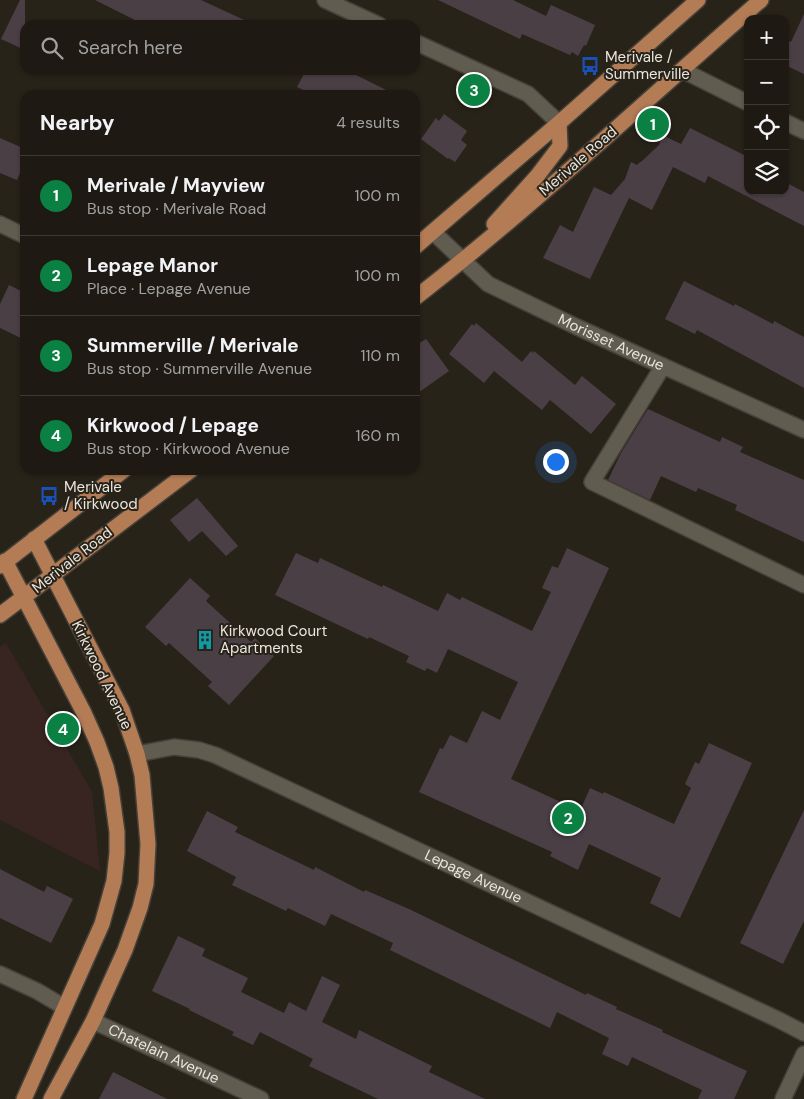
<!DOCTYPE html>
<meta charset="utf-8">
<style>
body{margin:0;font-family:"DM Sans",sans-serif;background:#26231c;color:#f1f3f6}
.controls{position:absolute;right:15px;top:15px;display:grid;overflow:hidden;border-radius:10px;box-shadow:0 1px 4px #0004}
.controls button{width:45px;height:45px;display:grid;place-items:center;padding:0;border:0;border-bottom:1px solid #3c3833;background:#1e1a13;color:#f1f3f6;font:25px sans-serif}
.you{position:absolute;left:555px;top:461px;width:18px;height:18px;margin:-12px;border:4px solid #fff;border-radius:50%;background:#1a73e8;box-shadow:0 0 0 8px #1a73e833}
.badge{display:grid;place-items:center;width:32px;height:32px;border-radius:50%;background:#0b8043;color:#fff;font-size:16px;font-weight:700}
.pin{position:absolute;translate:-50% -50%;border:2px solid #fff;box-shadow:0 1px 5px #0006}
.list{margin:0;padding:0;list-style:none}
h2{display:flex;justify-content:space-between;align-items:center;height:65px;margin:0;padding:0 20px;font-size:21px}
h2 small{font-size:16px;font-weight:400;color:#a1a1a0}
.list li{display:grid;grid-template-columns:32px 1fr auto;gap:15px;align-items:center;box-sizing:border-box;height:80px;padding:0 20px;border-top:1px solid #3c3833}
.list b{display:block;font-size:19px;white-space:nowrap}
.list p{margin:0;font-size:16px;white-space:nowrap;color:#a1a1a0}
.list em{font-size:16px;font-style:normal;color:#a1a1a0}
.icon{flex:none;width:28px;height:28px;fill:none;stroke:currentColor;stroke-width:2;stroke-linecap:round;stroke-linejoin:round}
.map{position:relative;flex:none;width:804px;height:1099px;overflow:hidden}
.search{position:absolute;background:#1e1a13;box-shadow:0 1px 4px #0004;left:20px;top:20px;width:400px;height:55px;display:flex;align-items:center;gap:12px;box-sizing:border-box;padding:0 18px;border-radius:15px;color:#a1a1a0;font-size:19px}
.panel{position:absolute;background:#1e1a13;box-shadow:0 1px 4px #0004;left:20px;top:90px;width:400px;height:385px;border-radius:15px}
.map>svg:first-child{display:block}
</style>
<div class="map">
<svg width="804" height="1099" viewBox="0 0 804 1099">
<rect width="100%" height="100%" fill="#282319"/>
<path fill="#382521" d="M6 643 92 792 100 871 0 820V647Z"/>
<g fill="#4b3f46">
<path d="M20 0H25V50L1 39Z"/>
<path d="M95 0H201L255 25H145Z"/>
<path d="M438 0H513L546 16 551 5 595 25 586 46 584 45 578 56 572 52 570 55 522 34 520 39Z"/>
<path d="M804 14V74L785 65V39L791 42Z"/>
<path d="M306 70H346L396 95H314L297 87Z"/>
<path d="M444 114 467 131 461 140 467 145 455 162 449 158 448 159 421 139 436 118 439 121Z"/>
<path d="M690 128 748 157V191H785V182L804 192V226L708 176 705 183 673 167 652 210 629 198 590 279 543 258 560 225 573 232 594 187 611 195 625 179 631 162 637 165 640 162H641L659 145 662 135 681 144Z"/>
<path d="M0 138 25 149V162L17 180 0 173Z"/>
<path d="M684 281 734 306 735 304 773 324 774 321 804 337V388L697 330 695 334 665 319Z"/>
<path d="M9 285 25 293V340L0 328V304Z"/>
<path d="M476 323 522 362 531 351 533 353 534 351 575 385 582 376 616 404 591 434 550 400 542 410 494 371 484 383 449 354 472 324 474 326Z"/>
<path d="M426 339 449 371 415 395V346Z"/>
<path d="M648 409 720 442 722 437 743 447 740 452 804 480V542L735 510 737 505 698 488 696 492 661 476 650 500 608 480 621 453Z"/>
<path d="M197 498 238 546 226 556 202 531 189 542 170 520Z"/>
<path d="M567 548 609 568 511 779 580 811 590 788 603 794 604 792 674 824 691 788 685 784 695 762 699 764 709 743 752 763 680 918 650 903 661 878 589 844 578 870 550 856 552 852 419 792 440 748 443 749 450 735 467 743 482 711 500 720 518 682 448 649 437 673 427 668 425 671 406 662 409 656 369 637 368 639 275 595 296 553 318 563 320 558 382 587 383 585 438 611 447 593 460 600 462 597 532 631 551 592 542 588 552 566 558 568Z"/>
<path d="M190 578 210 596 206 601 251 642 255 638 274 656 229 705 208 686 212 682 169 643 166 646 145 627Z"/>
<path d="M804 810V921L783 964 740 943Z"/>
<path d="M207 811 238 827 235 832 314 870 315 867 364 892 365 890 409 909 586 995 587 993 617 1007 616 1009 663 1030 662 1032 747 1071 734 1099H698L702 1090 632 1057 628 1066 602 1054 609 1038 557 1012 550 1028 390 950 393 943 331 914 325 926 288 908 286 911 232 885 236 877 187 851Z"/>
<path d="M0 869 44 892 47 886 73 899 51 943 0 918Z"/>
<path d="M178 936 205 949 202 956 248 978 241 992 284 1013 289 1002 306 1011 322 976 340 985 322 1022 356 1039 359 1030 432 1066 429 1072 485 1099H378L309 1066 313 1059 260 1032 253 1045 232 1035 234 1032 189 1010 190 1009 152 991Z"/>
<path d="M113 1072 167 1099H99Z"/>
</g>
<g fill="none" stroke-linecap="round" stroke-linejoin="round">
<g stroke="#454039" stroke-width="18">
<g id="minor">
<path d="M325 0 379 25"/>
<path d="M415 42 528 94 559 123"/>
<path d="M682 70 748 103"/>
<path d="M785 122 804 131"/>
<path d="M0 224 25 236"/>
<path id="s1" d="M433 232 488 284 577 327 804 430"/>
<path d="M663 366 592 482 804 585"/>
<path id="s2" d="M137 754 174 747 199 750 215 755 779 1020 804 1033"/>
<path d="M0 974 37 991 64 1007"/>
<path id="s3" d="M93 1021 261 1099"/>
<path d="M783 1099 804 1054"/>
</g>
</g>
<g stroke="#454039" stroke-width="18">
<g id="major">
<path d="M494 224 538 175 560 146 559 123"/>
<path d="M415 247 559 123 698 0"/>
<path d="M415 298C535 205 646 100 761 0"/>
<path d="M34 539 122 710 137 754 142 775 148 844 146 884 140 908 125 950 93 1021 51 1099"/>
<path d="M5 561 84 713 97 742 106 767 111 788 117 832V853L114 881 102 924 24 1099"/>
<path d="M0 566 124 470"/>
<path d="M0 615 191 470"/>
</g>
</g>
<use href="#minor" stroke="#615c50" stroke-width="15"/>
<use href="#major" stroke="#b37c55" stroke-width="15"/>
</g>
<defs>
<g id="bus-bare" transform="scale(1.5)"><path d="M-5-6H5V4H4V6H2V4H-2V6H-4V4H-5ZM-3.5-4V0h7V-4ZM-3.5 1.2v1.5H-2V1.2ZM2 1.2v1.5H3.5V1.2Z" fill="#1a4fb4" stroke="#282319" stroke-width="2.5" paint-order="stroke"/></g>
<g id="building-bare" transform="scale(1.5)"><path d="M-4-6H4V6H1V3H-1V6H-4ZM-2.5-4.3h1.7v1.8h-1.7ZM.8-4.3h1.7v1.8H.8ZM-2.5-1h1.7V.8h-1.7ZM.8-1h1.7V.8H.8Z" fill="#0f9aa8" stroke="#282319" stroke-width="2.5" paint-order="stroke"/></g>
</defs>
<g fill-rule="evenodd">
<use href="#bus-bare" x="590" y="66"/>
<use href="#bus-bare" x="49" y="496"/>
<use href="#building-bare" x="205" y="640"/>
</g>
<g text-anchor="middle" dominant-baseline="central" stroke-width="4" stroke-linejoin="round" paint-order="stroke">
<g font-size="15" fill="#e9e6df" stroke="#282319" text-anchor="start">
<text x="605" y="57">Merivale /<tspan x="605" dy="17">Summerville</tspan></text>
<text x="64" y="487">Merivale<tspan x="64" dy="17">/ Kirkwood</tspan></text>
<text x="220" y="631">Kirkwood Court<tspan x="220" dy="17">Apartments</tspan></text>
</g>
<g font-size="15" fill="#e9e6df" stroke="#282319">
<text transform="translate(578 161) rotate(-41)">Merivale Road</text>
<text stroke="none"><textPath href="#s1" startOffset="212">Morisset Avenue</textPath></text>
<text transform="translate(72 560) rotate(-38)">Merivale Road</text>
<text transform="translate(102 675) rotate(64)">Kirkwood Avenue</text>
<text stroke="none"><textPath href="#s2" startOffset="365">Lepage Avenue</textPath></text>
<text stroke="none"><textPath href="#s3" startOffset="78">Chatelain Avenue</textPath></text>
</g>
</g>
</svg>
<div class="controls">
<button>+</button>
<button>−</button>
<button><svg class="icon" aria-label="locate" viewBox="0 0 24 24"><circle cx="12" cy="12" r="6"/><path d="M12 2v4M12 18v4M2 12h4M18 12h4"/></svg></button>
<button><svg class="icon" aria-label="layers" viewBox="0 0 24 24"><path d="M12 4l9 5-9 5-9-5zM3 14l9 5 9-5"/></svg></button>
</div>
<div class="you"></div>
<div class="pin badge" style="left:653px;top:124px">1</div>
<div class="pin badge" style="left:568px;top:818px">2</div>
<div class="pin badge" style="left:474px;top:90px">3</div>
<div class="pin badge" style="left:63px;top:729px">4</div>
<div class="search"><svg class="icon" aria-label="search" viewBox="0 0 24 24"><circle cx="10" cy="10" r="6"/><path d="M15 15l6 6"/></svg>Search here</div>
<section class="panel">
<h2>Nearby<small>4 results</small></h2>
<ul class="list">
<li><span class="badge">1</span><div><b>Merivale / Mayview</b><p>Bus stop · Merivale Road</p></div><em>100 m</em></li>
<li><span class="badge">2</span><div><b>Lepage Manor</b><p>Place · Lepage Avenue</p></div><em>100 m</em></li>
<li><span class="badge">3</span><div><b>Summerville / Merivale</b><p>Bus stop · Summerville Avenue</p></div><em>110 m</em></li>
<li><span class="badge">4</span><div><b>Kirkwood / Lepage</b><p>Bus stop · Kirkwood Avenue</p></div><em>160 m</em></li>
</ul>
</section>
</div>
